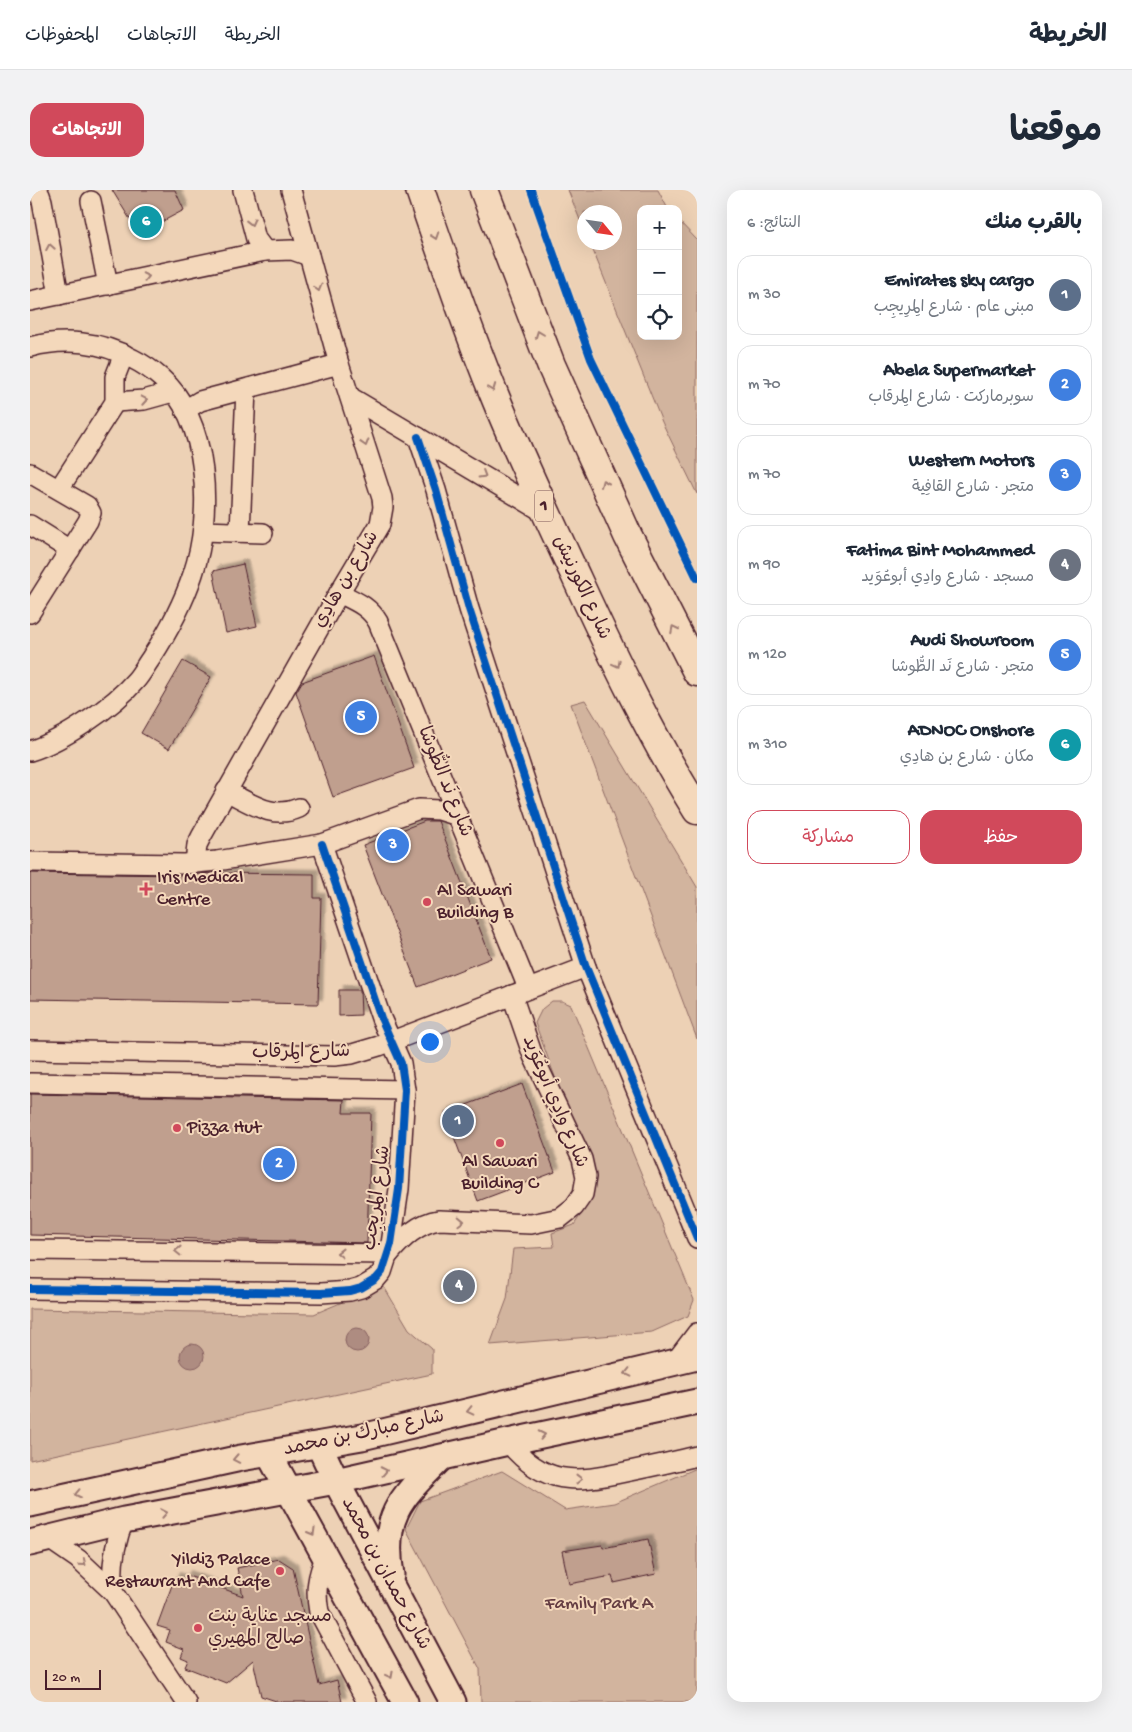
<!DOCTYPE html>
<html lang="ar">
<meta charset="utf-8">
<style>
body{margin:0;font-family:"Gochi Hand","Playpen Sans Arabic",sans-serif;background:#f2f2f3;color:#1f2937;direction:rtl}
.controls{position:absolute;right:15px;top:15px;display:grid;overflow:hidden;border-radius:10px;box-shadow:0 5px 20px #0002}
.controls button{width:45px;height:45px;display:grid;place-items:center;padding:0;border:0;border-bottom:1px solid #e0e1e3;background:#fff;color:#1f2937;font:25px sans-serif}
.compass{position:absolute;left:547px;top:15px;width:45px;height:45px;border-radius:50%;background:#fff;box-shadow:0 5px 20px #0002;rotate:119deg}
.scale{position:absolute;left:15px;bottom:12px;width:56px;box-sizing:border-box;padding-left:5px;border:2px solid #4a1f2b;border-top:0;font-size:14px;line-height:18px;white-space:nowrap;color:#4a1f2b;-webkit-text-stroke:4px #f4d8bb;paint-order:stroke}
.you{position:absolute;left:399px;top:851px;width:18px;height:18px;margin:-12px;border:4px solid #fff;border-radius:50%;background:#1a73e8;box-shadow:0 0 0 8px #1a73e833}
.badge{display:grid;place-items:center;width:32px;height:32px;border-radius:50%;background:#d1495b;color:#fff;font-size:16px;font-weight:700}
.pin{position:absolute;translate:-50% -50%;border:2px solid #fff;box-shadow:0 1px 5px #0006}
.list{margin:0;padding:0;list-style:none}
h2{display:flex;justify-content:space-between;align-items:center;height:65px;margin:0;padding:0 20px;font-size:21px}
h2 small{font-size:16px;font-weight:400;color:#747a83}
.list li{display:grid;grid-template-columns:32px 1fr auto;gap:15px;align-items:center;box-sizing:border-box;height:80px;margin:0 10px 10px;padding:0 10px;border:1px solid #e0e1e3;border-radius:15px}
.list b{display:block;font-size:19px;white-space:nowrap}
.list p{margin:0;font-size:16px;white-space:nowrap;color:#747a83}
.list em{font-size:16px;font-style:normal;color:#747a83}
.actions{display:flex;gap:10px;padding:15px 20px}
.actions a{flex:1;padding:11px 0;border:1px solid #d1495b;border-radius:15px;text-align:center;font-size:18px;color:#d1495b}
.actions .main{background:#d1495b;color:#fff}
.icon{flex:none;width:28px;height:28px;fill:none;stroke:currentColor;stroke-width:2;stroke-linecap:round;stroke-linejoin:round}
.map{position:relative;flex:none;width:667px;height:1512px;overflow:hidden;direction:ltr;border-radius:15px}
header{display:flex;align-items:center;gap:30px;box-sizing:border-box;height:70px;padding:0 25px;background:#fff;border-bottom:1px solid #e0e1e3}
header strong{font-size:24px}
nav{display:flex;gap:28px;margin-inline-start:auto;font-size:18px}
.intro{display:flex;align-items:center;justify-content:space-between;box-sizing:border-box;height:120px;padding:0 30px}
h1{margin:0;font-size:35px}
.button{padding:12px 22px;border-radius:15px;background:#d1495b;color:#fff;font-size:18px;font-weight:700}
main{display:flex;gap:30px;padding:0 30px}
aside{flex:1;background:#fff;border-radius:15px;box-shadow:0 5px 20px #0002}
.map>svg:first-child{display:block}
</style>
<header>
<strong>الخريطة</strong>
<nav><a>الخريطة</a><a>الاتجاهات</a><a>المحفوظات</a></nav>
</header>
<div class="intro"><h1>موقعنا</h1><a class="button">الاتجاهات</a></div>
<main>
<aside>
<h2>بالقرب منك<small>النتائج: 6</small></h2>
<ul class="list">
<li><span class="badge" style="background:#5c6f8a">1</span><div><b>Emirates sky cargo</b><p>مبنى عام · شارع المِرِيجِب</p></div><em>30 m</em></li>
<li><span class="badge" style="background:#3f7fe0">2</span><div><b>Abela Supermarket</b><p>سوبرماركت · شارع المِرقاب</p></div><em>70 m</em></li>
<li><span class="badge" style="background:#3f7fe0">3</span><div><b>Western Motors</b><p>متجر · شارع القافِية</p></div><em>70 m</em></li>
<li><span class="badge" style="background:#6b7280">4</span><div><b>Fatima Bint Mohammed</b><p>مسجد · شارع وادِي أبوعُوَيد</p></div><em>90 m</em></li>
<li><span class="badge" style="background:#3f7fe0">5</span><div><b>Audi Showroom</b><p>متجر · شارع نَد الطُّوشا</p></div><em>120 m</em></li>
<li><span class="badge" style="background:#0f9aa8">6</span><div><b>ADNOC Onshore</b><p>مكان · شارع بن هادِي</p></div><em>310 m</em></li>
</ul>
<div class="actions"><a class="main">حفظ</a><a>مشاركة</a></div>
</aside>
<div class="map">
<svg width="667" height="1512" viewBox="0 0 667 1512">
<defs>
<filter id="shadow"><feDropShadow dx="4.5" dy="-4.5" stdDeviation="1" flood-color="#0004"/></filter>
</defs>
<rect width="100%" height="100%" fill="#edd1b5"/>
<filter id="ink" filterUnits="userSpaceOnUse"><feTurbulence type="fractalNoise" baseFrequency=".02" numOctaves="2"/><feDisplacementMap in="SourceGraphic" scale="10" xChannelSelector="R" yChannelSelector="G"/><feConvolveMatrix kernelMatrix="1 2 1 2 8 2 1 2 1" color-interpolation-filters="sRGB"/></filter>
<g filter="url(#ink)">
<g fill="#d2b49e" stroke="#8e6a64">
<path d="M538 0H628L638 19H611V146H648V30L667 50V304L632 232 560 53 584 52V22H554V40Z"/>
<path d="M555 510 667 697V849L541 514Z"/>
<path d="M522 811H532L541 815 664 1110 658 1126 622 1142 460 1155 477 1109 483 1059 524 1057 522 1043 544 1035 563 1006 561 984 505 833 512 819Z"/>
<path d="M353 1095 379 1139 402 1159V1184L0 1270V1119L284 1124Z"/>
<path d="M667 1278V1512H451L450 1479 376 1339 390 1311 472 1281 535 1320 584 1313Z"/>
</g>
<g fill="#ae8c81" stroke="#86605f">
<circle cx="327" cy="1150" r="12"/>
<circle cx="162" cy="1166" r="12"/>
</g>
<g fill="#c09f8e" stroke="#4a1f2b" filter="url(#shadow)">
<path d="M82 0H145L154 20 109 44Z"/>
<path d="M213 374 227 436 196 443 183 381Z"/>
<path d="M344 466 384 578 303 607 266 502 272 492Z"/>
<path d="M153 471 181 487 139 559 111 543Z"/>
<path d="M395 631H408L461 768 388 797 333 655Z"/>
<path d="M0 683 155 685 184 683 284 684V708H291L288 814 0 809Z"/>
<path d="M309 800H330L331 825 309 826Z"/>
<path d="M492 894 525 982 448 1011 415 923Z"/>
<path d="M0 904 314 910 313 923H341L337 1053 0 1045Z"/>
<path d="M618 1349 626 1384 584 1393 582 1386 539 1394 532 1361 572 1355 573 1358Z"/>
<path d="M249 1369 263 1378 289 1495 307 1490 312 1512H249L231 1506 223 1470 196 1493 155 1477 158 1470 151 1467 154 1459 136 1452 140 1440 127 1436 145 1387 154 1390 156 1385 213 1406 207 1378Z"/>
</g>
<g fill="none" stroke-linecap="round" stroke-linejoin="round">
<g stroke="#4a1f2b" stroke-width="22">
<g id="minor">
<path d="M6 0 10 5 12 11 29 105"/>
<path d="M213 0 226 49 235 61"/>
<path d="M61 11 78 95"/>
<path d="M0 111 235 61 262 60 279 66"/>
<path d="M0 157C34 148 71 151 103 169 113 174 122 180 131 188 180 231 183 325 163 384 153 414 138 442 121 468 116 475 112 483 106 490 83 517 34 550 0 561"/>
<path d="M320 207 517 324"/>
<path d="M85 212 114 210 143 202"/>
<path d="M155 220 170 211 309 174"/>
<path d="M388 247 406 300 439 419 556 777 667 1048"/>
<path d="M0 283 57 316 61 323 58 331 0 423"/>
<path d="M29 299 85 212V187L94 164"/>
<path d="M0 335 40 360"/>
<path d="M173 341 233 343"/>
<path d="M210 342 216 199"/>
<path d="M309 403C325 411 339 416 348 432L498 798"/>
<path d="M196 601C221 613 242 630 269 618"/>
<path d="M0 672 155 674 187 671 292 654 389 619 409 620 428 626"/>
<path d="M165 673 167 655 171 647 309 403 350 334 353 317 352 308 309 174 261 0"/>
<path d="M0 860 304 866 322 864 349 856 556 777"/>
<path d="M0 893 375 900"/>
<path d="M0 1060 359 1064"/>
<path d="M359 1064C372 1049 388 1033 409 1030L501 1034 530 1028 544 1017 553 1004 556 987 552 969 503 866 482 805"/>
<path d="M0 1099 291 1103 320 1101 331 1098 346 1089 352 1082 361 1054 369 999 375 900 371 873 351 828 292 654"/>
<path d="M645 1172 667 1143"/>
<path d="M478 1252C514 1296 545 1293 595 1282 619 1277 643 1272 667 1266"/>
<path d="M19 1349 48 1369 83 1402 156 1512"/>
<path d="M296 1366C287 1386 285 1401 289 1422L337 1512"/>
<path d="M83 1402C81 1376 84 1354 94 1330"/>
</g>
</g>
<g stroke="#4a1f2b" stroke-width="29">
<g id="major">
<path d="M289 1255 306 1291 423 1512"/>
<path d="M239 1264 375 1512"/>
<path d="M0 1314 211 1268 332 1247 667 1167"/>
<path d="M0 1353 94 1330 306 1291 478 1252 667 1212"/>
<path d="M361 1385C351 1325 371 1308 411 1268"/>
</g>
</g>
<g stroke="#4a1f2b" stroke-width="31">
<g id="highway">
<path d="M390 0C414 70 438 141 466 209 491 270 519 329 547 389 583 467 621 546 667 620"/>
<path d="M454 0 521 175 598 346 667 482"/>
</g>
</g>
<use href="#minor" stroke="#f4d8bb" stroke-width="19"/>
<use href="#major" stroke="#f4d8bb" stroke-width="25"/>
<use href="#highway" stroke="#f4d8bb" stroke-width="28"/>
<g stroke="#f4d8bb" stroke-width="11">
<g id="cycleway">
<path d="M501 0 561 169 667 388"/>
<path d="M388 247 406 300 439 419 556 777 667 1048"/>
<path d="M0 1099 291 1103 320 1101 331 1098 346 1089 352 1082 361 1054 369 999 375 900 371 873 351 828 292 654"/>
</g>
</g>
<use href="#cycleway" stroke="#0057b8" stroke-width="8"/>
</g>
<defs><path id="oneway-chevron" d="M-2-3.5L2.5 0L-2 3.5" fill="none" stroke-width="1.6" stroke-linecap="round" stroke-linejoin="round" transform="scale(1.25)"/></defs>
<g stroke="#9f7c73">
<use href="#oneway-chevron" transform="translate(221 32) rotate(76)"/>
<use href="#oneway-chevron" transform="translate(405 46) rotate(71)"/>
<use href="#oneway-chevron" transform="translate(20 57) rotate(-100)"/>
<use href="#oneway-chevron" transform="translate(116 87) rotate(-12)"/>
<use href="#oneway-chevron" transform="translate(288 98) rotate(75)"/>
<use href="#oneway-chevron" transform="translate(509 144) rotate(-111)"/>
<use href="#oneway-chevron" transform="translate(462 198) rotate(69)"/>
<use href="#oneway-chevron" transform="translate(114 210) rotate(-10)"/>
<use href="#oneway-chevron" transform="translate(335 253) rotate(73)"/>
<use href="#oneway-chevron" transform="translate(453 285) rotate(31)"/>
<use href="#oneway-chevron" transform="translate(574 293) rotate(-114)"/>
<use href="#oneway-chevron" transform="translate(644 439) rotate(-117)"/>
<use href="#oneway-chevron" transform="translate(587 474) rotate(62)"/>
<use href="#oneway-chevron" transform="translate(431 1031) rotate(2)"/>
<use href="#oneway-chevron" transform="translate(148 1061) rotate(-179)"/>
<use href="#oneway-chevron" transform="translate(310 1063) rotate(-179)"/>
<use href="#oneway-chevron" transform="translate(598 1183) rotate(167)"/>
<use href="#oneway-chevron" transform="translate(440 1221) rotate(167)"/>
<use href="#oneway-chevron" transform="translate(512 1245) rotate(-12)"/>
<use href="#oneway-chevron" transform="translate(206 1269) rotate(169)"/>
<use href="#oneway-chevron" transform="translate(354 1281) rotate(-12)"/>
<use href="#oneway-chevron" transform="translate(549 1289) rotate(-1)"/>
<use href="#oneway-chevron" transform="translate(48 1304) rotate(168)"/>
<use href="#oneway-chevron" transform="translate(134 1323) rotate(-11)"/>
<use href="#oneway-chevron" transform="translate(282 1342) rotate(60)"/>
<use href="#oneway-chevron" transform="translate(53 1373) rotate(39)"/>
<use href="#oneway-chevron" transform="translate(360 1485) rotate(62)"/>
</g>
</g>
<g fill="#d1495b" stroke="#f4d8bb" stroke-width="2">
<path d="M113.5 691.5h5v5h5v5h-5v5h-5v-5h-5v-5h5z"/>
<circle cx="397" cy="712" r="5"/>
<circle cx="147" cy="938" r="5"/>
<circle cx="470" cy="953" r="5"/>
<circle cx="250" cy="1381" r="5"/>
<circle cx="168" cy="1438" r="5"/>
</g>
<g text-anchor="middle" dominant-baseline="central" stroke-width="4" stroke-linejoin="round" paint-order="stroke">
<rect fill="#f4d8bb" stroke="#7d5656" stroke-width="1" x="505" y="300.5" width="18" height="31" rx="4"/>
<g font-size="18" font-weight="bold" fill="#4a1f2b">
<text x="514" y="316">1</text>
</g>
<g font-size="19" fill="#4a1f2b" stroke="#f4d8bb">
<text transform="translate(317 390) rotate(-59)">شارع بن هادِي</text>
<text transform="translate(551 398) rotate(65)">شارع الكورنيش</text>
<text transform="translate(414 592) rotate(68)">شارع نَد الطُّوشا</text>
<text transform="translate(271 863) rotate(-1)">شارع المِرقاب</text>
<text transform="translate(524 912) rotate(67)">شارع وادِي أبوعُوَيد</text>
<text transform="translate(348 1008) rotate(-82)">شارع المِرِيجِب</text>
<text transform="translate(334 1244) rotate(-12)">شارع مبارك بن محمد</text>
<text transform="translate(355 1384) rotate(62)">شارع حمدان بن محمد</text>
</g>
<g font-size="19" fill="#4a1f2b" stroke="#f4d8bb" text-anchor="start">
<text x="127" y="688">Iris Medical<tspan x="127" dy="22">Centre</tspan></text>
<text x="407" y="701">Al Sawari<tspan x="407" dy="22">Building B</tspan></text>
<text x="157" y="938">Pizza Hut</text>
<text x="470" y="972" text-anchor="middle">Al Sawari<tspan x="470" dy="22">Building C</tspan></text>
<text x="240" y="1370" text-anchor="end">Yildiz Palace<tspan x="240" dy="22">Restaurant And Cafe</tspan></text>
<text x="178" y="1427">مسجد عناية بنت<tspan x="178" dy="22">صالح المهيري</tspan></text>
</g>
<g font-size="19" fill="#653d42" stroke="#f4d8bb">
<text x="569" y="1414">Family Park A</text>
</g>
</g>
</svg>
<div class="controls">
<button>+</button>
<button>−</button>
<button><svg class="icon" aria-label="locate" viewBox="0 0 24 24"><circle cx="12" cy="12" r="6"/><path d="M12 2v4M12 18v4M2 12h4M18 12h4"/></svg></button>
</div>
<svg class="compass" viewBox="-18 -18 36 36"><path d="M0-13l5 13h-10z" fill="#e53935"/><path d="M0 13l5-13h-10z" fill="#747a83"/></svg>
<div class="scale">20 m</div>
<div class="you"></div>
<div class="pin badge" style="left:428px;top:931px;background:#5c6f8a">1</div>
<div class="pin badge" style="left:249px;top:974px;background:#3f7fe0">2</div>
<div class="pin badge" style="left:363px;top:655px;background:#3f7fe0">3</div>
<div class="pin badge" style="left:429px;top:1096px;background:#6b7280">4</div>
<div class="pin badge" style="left:331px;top:527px;background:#3f7fe0">5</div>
<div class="pin badge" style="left:116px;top:32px;background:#0f9aa8">6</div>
</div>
</main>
